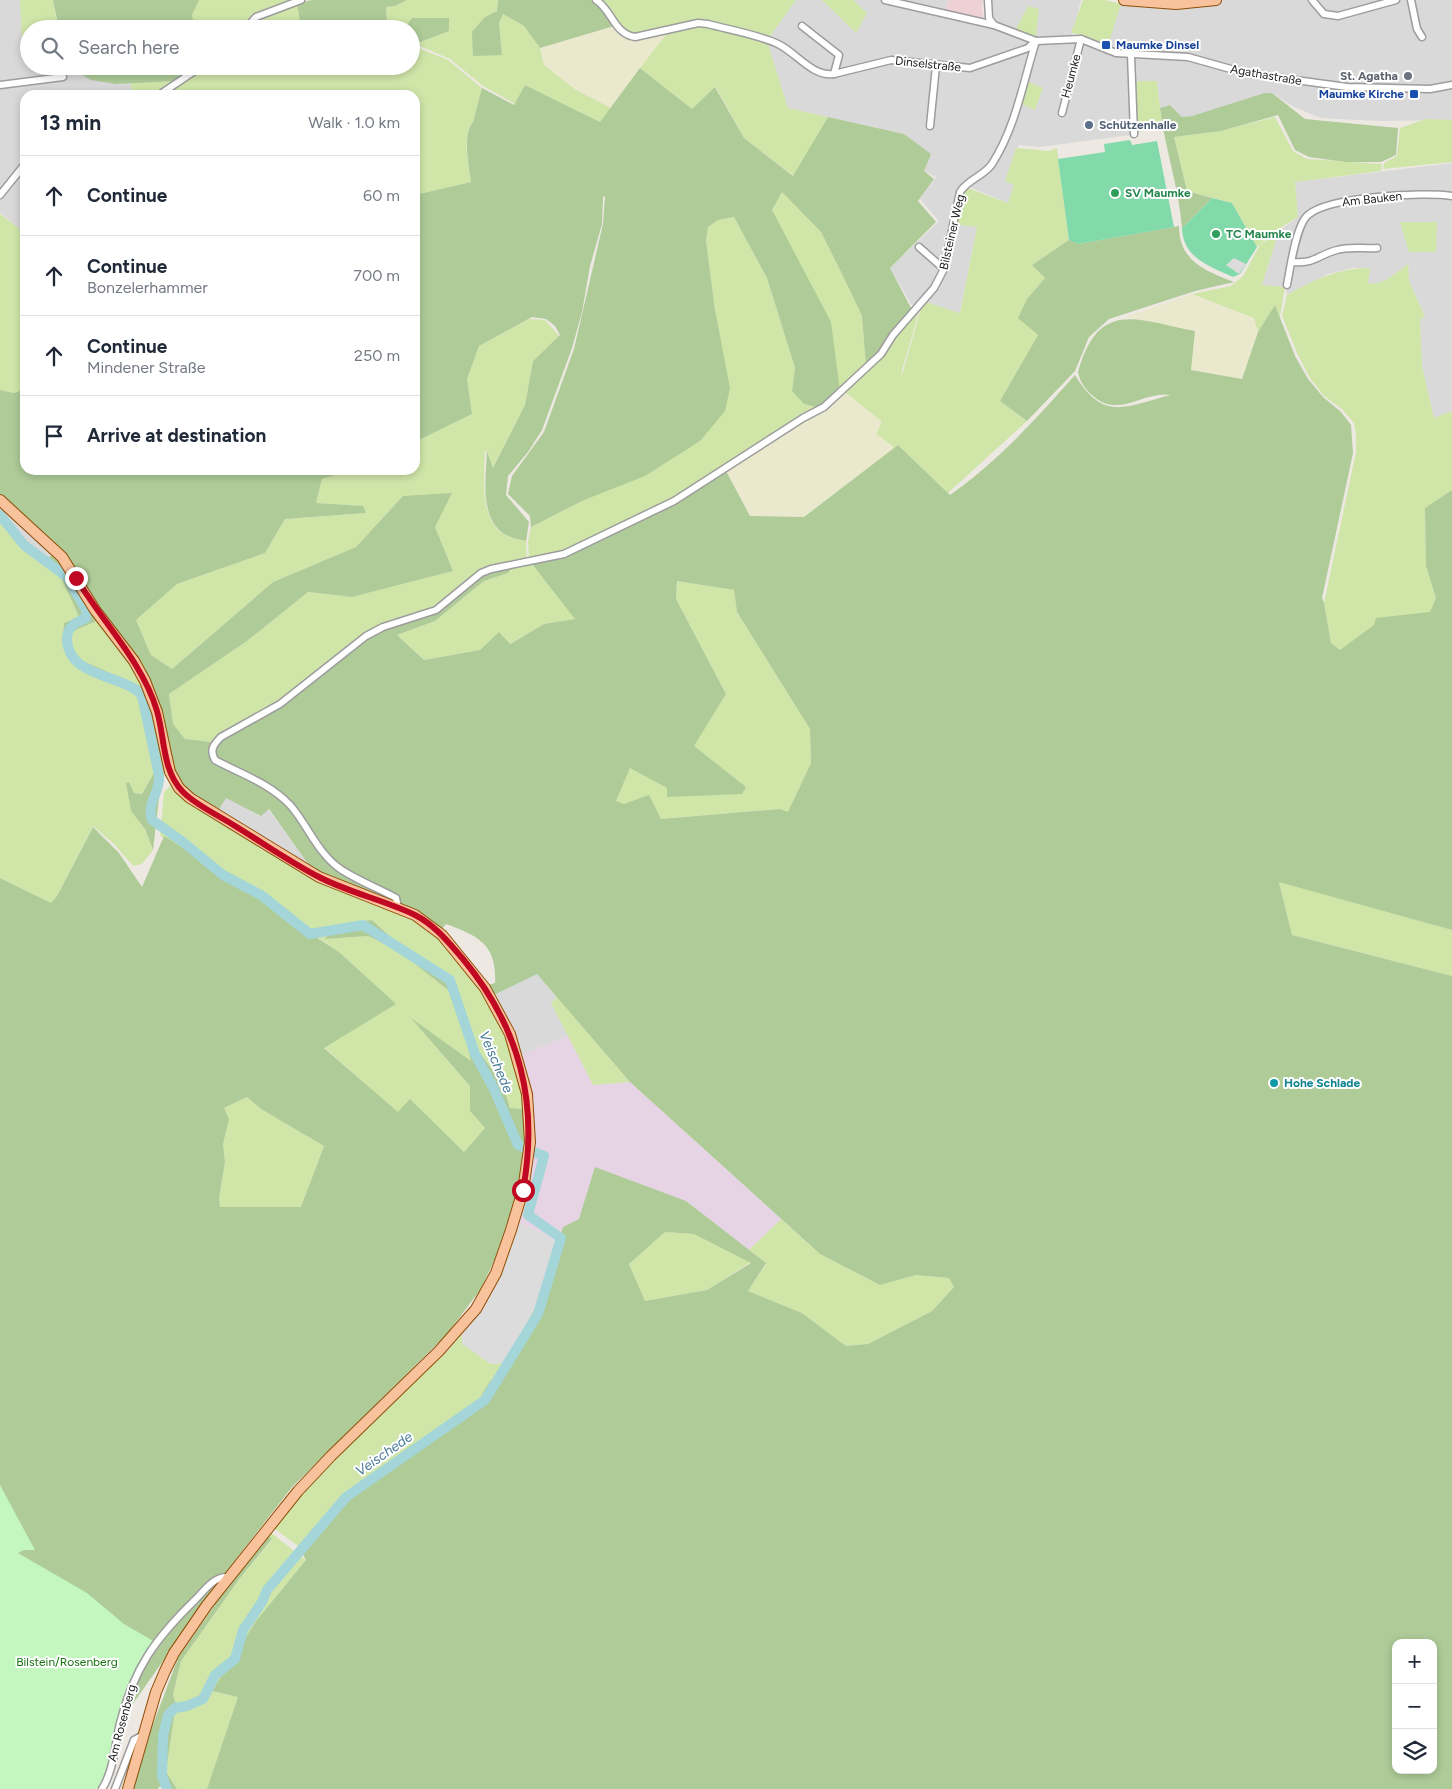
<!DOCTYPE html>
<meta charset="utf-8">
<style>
body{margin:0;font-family:Figtree,sans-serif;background:#f2f2f3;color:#1f2937}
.controls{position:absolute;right:15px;bottom:15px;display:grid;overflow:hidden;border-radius:10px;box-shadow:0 2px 8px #0003}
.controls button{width:45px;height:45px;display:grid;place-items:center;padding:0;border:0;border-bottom:1px solid #e0e1e3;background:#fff;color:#1f2937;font:25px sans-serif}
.stop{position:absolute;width:15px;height:15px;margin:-11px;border:4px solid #c00822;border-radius:50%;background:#fff}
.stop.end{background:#c00822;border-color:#fff;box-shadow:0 1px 5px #0008}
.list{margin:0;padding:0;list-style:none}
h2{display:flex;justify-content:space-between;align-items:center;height:65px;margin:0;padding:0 20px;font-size:21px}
h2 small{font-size:16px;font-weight:400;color:#747a83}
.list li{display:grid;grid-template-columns:32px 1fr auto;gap:15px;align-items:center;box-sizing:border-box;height:80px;padding:0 20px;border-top:1px solid #e0e1e3}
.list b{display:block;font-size:19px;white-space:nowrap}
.list p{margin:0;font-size:16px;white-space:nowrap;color:#747a83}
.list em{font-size:16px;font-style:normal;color:#747a83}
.icon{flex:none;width:28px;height:28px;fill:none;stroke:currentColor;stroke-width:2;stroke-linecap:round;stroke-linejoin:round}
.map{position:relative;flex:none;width:1452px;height:1789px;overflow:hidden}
.search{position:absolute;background:#fff;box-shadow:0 2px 8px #0003;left:20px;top:20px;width:400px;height:55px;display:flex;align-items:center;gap:12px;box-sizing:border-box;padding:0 18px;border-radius:28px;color:#747a83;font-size:19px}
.panel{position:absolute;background:#fff;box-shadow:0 2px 8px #0003;left:20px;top:90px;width:400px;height:385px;border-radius:15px}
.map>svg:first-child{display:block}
</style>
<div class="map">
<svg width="1452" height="1789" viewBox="0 0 1452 1789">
<rect width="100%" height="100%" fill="#ede8e2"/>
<g fill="#dad9d9">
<path d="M0 0H20L23 44 29 42V66H76L79 73 116 84 131 83 132 95H25V233L0 213Z"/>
<path d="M796 0H948L944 17 993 29 996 21 991 11V0H1081L1071 40 1104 52 1121 4 1152 8H1173L1174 0H1308L1310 3 1316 0H1452V120L1379 121 1321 118 1294 107 1272 93 1192 116 1182 117 1170 105 1160 108 1157 81H1129L1130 135 1040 147 1019 145 1005 181 1015 185 1008 203 962 184 952 209 949 223 977 227 960 313 926 302 922 298 915 306 911 304 890 268 939 221 920 199 936 177 924 171 904 134 788 108 768 44 770 35Z"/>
<path d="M1452 163V411L1434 418 1422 366 1420 319 1425 316 1409 281 1408 264 1384 282 1375 285 1368 283 1369 268H1352L1328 274 1287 295 1286 287 1262 285 1279 231 1298 217 1295 182Z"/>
<path d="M0 503 55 553 47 560 25 546 0 516Z"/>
<path d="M226 797 260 816 268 809 311 868 218 811Z"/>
<path d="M537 974 557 997 551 1003 568 1036 521 1055 494 995Z"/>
</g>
<path fill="#eed1d4" d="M948 0H983L982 8 984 20 945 13Z"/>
<path fill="#e6d4e5" d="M568 1036 593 1085 630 1082 781 1219 749 1250 686 1201 579 1219 563 1227 557 1240 517 1222 525 1198 521 1055Z"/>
<g fill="#ebe9cd">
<path d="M614 26 622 37 631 39 669 31 611 108 576 90 544 65 540 48Z"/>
<path d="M1192 294 1254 318 1258 332 1242 379 1191 370 1195 331 1125 317Z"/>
<path d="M844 391 882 422 876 434 895 448 804 517 750 516 726 471 769 443Z"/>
</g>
<g fill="#d0e6a9">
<path d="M20 0H53L58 27 29 29V41L22 44Z"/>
<path d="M199 0H296L284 4 242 29H195L192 15Z"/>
<path d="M407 0H498L497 11 485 17 502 55 499 23 503 14 524 26 540 48 544 65 576 90 611 108 600 122 525 85 515 104 483 86 450 59 415 44 449 31 407 24 402 29 387 21 386 7 395 6Z"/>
<path d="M599 0H796L768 39 707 21 634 35 622 30Z"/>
<path d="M822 0H853L867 13 856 33Z"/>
<path d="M1083 0H1105L1121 4 1108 45 1083 35 1071 33Z"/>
<path d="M297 3 301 29H248L255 21Z"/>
<path d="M1028 6 1039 9 1036 36 1017 32V27Z"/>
<path d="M701 24 768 44 788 108 828 117 794 176 744 138 716 87 692 109 640 68 669 31Z"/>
<path d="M411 45 448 60 482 88 473 122C461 137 469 166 471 182L415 195V95H132L131 83 177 81 206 66H411Z"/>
<path d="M1026 81 1043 88 1035 110 1021 104Z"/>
<path d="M1134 81H1157L1162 125 1136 133Z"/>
<path d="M1275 117 1293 151 1307 159 1382 164 1381 171 1295 182 1298 217 1280 228 1257 247 1232 203 1187 191 1174 137 1221 131Z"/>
<path d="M1426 119 1452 120V162L1383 169 1384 163 1397 156 1400 128Z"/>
<path d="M1016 148 1049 151 1057 148 1069 240 1032 265 1045 278 1027 299 1038 335 1000 401 1027 421 948 493 898 445 895 448 876 434 882 422 844 391 920 308 901 374 902 375 923 301 960 313 977 227 954 224 965 187 1008 203 1014 185 1005 181Z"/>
<path d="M782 192 821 232 843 276 862 316 866 366 840 391 772 210Z"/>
<path d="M0 214 25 233V389L14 393 0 390Z"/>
<path d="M734 217 767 278 795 368 792 391 821 408 683 495 571 551 529 560 528 542 531 527 584 500 715 310 706 241 708 227 718 220Z"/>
<path d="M1400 222H1437L1436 252H1409Z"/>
<path d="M1279 231 1262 285 1285 287 1280 317 1275 305 1258 332 1254 318 1192 294 1231 286 1243 276 1260 245Z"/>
<path d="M1408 264 1409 281 1425 317 1420 319 1422 366 1434 418 1452 411V490L1425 508 1426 566 1436 598 1430 613C1391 614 1370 628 1340 650L1331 643 1324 603 1356 452V435L1354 423 1342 409 1324 396 1310 378 1298 355 1282 316 1287 295C1314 280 1338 268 1370 268L1368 283C1384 286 1395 273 1408 264Z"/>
<path d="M529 319 545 320 559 336 533 361 525 405 493 468 487 451 485 452C484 476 480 513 500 532 506 537 519 539 526 541L527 560 502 566 435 609 212 741 207 742 185 739 173 724 169 694 247 641 308 592 352 597 453 571 435 527 403 496 356 547 273 582 172 669 151 655 136 620 177 584 265 553 285 519 366 513 362 506 316 503 322 479 352 470H415V442L472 414 467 379 479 346Z"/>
<path d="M0 516 25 546 60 574 79 617 64 623 71 662 138 696 155 771 142 794 134 793 129 782 131 811 145 829 153 850 142 864 133 866 114 844 93 826 57 896 51 903 0 878Z"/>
<path d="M532 564 576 619 544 624 509 644 499 633 480 650 424 660 397 635 435 621 484 581 508 573 512 568Z"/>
<path d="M677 581 734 590 737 612 810 729 811 763 788 813 780 809 661 819 616 801 630 767 667 788V797L746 787 693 746 726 694 676 599Z"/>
<path d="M99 620 127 657 145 688 76 658 71 642V632Z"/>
<path d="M170 786 186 801 246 837 262 850 399 911 428 927 448 946 488 1001 508 1041 522 1094 523 1109 510 1108 503 1085 478 1050 452 977 394 940 372 920 326 939 368 936 396 949 448 990 460 1013 471 1061 413 1020 470 1086V1111L485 1128 464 1152 411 1100 398 1113 324 1047 395 1004 339 952 225 874 160 836 164 792Z"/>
<path d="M1279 881 1452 930V976L1292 935Z"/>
<path d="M557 997 630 1082 593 1085 551 1003Z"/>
<path d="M247 1097 261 1109 324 1146 301 1207H220L219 1198 225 1162 223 1144 229 1119 224 1108Z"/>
<path d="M781 1219 820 1254 880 1285 916 1275 949 1278 954 1287 932 1311 868 1344 846 1346 802 1313 748 1291 766 1264 749 1250Z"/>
<path d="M665 1232 694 1234 751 1262 707 1290 645 1301 629 1264Z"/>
<path d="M462 1334V1344L491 1364 505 1363 493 1384 490 1382 480 1398 346 1494 298 1546 272 1527 352 1441 446 1353Z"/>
<path d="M270 1532 306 1560 256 1621 212 1691 238 1697 207 1789H177L166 1772 176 1705 173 1695 181 1661 240 1578 272 1540 268 1536Z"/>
</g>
<g fill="#aecb98" fill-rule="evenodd">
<path d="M53 0H199L192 15 195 29H59Z"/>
<path d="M312 0H407L395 6 386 7 387 21 385 23 392 29H301L297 3Z"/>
<path d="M498 0H591L604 7 614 26 540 48 524 26 503 14 499 23 502 55 473 56 472 32 485 17 497 11Z"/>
<path d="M412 18H449V31L415 44 411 41V29H404Z"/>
<path d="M76 66H193L177 81 116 84 91 80 79 73Z"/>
<path d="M640 68 692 109 715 87 744 138 793 176 828 117 904 134 931 154 924 171 934 179 918 201 936 222 890 268 912 310 881 352 866 366 862 316 843 276 821 232 782 192 772 210 831 322 840 391 821 408 804 404 792 391 795 368 767 278 734 217 718 220 708 227 706 241 715 310 730 388 725 411 700 441 645 476 584 500 531 527 530 516 508 494 512 476 544 432 574 349 603 224 605 196 603 197 602 224 590 266 582 312 572 348 542 430 528 452 508 476 506 495 529 522 526 541C519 539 506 537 500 531 480 512 486 476 487 451L493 468 525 405 533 361 560 335 555 326 546 319 532 317 479 346 467 379 472 414 415 442V195L471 182C469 167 462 135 473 122L482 88 514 105 525 85 600 122Z"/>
<path d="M1265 93H1272L1305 119 1398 128 1396 155 1381 162H1346L1309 157 1295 150 1278 115 1221 131 1174 137 1187 191 1212 198 1182 228C1179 188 1165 149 1160 108L1170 105 1182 117 1192 116Z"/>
<path d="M1179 226C1179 261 1205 271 1234 282L1195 291 1109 319 1089 337 1075 371 1027 421 1000 401 1038 335 1018 318 1027 299 1045 278 1032 265 1069 240 1078 244Z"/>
<path d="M1275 305 1295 356 1308 379 1323 397 1341 412 1351 425 1353 453 1322 598 1324 603 1331 643 1340 650 1374 625 1376 618 1430 612 1436 598 1426 566 1425 508 1452 490V930L1279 882 1292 935 1452 976V1789H207L238 1697 212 1691 256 1621 306 1560 298 1546 346 1494 480 1398 490 1381 493 1383 536 1306 563 1227 579 1219 595 1167 686 1201 766 1263 748 1291 802 1313 846 1346 868 1344 932 1311 954 1287 949 1278 916 1275 880 1285 820 1254 630 1082 537 974 494 995 488 985 495 983C497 945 479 936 446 924L441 930 311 868 269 809 261 816 226 798 218 811 185 790 174 773 160 711 73 565 64 553 0 495V390L14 393 25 389V470H352L322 479 316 503 363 506 366 513 285 519 265 553 177 584 136 620 151 655 172 669 273 582 356 547 403 496 452 493 435 527 453 571 352 597 308 592 247 641 169 694 173 724 185 739 219 743 281 706 367 637 384 628 436 611 483 574 572 553 726 471 750 516 804 517 898 445 950 495C997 462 1037 418 1075 375 1104 423 1126 406 1171 395 1144 390 1118 420 1092 395 1085 389 1080 382 1078 372 1099 298 1137 320 1195 331L1191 370 1242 379 1258 332ZM532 564 575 619 544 624 510 644 499 632 480 650 424 660 397 635 435 621 484 581 508 573 512 568ZM677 581 734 590 737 612 810 729 811 763 788 812 780 809 661 819 649 795 624 804 616 801 630 768 667 788V797L742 794 746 787 694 746 726 694 676 599ZM665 1232 694 1234 751 1263 707 1290 645 1301 629 1264ZM1396 1643H1433V1770H1396Z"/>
<path d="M55 553 99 620 71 632V642L76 658 145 688 151 703 165 770 160 790 153 850 145 829 131 811 126 783 129 782 134 793 142 794 155 771 138 696 71 662 63 642 64 623 79 617 60 574 42 562Z"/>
<path d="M93 827 119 853 142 887 164 836 225 874 265 894 319 939 339 952 396 1004 324 1048 398 1112 410 1099 464 1152 485 1128 470 1111V1086L411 1018 471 1061 460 1013 448 990 396 949 368 936 325 939 336 925 372 920 394 940 452 977 478 1050 503 1085 510 1108 523 1109 526 1143 517 1194 495 1259 480 1290 447 1334 292 1487 225 1573 120 1722 102 1789H0V878L51 903 57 896ZM247 1097 261 1109 324 1146 301 1207H220L219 1198 225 1162 223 1144 229 1119 224 1108Z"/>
<path d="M268 1536 272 1539 240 1578 181 1661 173 1695 176 1704 166 1772 177 1789H162L160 1786 158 1789H133L151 1730 178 1658 237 1573Z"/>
</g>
<path fill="#c3f7bf" d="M0 1485 35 1550H24L18 1553 87 1593 124 1624 155 1642C133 1669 124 1704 115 1738 110 1756 107 1773 98 1789H0Z"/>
<g fill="#82daab">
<path d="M1130 140 1132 145 1157 141 1174 227 1078 244 1069 240 1058 159 1105 152 1104 144Z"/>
<path d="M1212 198 1232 203 1257 247 1240 274 1233 277C1209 266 1183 258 1182 228Z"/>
</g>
<g fill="#dcdcdc">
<path d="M1234 258 1246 264 1239 274 1226 265Z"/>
<path d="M517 1222 557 1240 536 1306 505 1363 491 1364 462 1344V1334L477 1313Z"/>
</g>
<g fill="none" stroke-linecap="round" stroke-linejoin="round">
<path stroke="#a4d5d9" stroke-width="10" d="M0 515 24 545 67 577 86 610V618C75 623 67 626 67 640 69 679 126 674 142 696L159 775C161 792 146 802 152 820L183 842 223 875 261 895 310 934 363 925 450 980 475 1054 494 1089 518 1145 544 1156 528 1215 561 1238 538 1314 485 1400 346 1497 267 1590 262 1602 243 1630 235 1659 215 1675 203 1699 187 1706 175 1708 168 1715 163 1736 162 1776 167 1789"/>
<g stroke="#9d9d9d" stroke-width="9">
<g id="street">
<path d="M596 0C612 10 614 34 635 37L698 23 708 24C730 30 761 35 780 45 797 54 813 77 834 74L891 60 970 68 1028 48 1035 41"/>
<path d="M885 0 994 25"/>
<path d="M988 0 989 18 994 25 1036 41 1081 39 1116 53 1188 57 1245 73 1347 87 1430 89 1452 85"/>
<path d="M1312 0 1324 14 1338 16 1396 0"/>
<path d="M1411 0 1417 29 1422 37"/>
<path d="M802 26 839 55 834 74"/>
<path d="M245 29 256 17 301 0"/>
<path d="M1131 55 1134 134"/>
<path d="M0 85 63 77"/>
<path d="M159 95 202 66"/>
<path d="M1062 113 1081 39"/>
<path d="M930 126 936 66"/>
<path d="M0 195 25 164"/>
<path d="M919 247 944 269"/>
<path d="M1292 262C1315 264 1318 255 1337 250 1350 246 1363 249 1377 248"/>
<path d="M1287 285C1290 269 1296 225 1308 215 1330 196 1423 192 1452 196"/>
<path d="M398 908 396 898C378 888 356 880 339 868 317 852 307 824 290 805 269 783 241 774 215 760 209 750 214 744 221 737L280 704 366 636 383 627 436 610 481 573 491 569 564 554 674 501 803 418 824 407 881 354 893 335 934 288 944 269 960 192C968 179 984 176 992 164 1016 127 1023 82 1036 41"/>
<path d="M102 1789C114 1770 115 1744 120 1723 134 1668 155 1639 195 1600 204 1591 214 1576 228 1577"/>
<path d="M115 1789 134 1740 143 1735"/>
</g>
</g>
<g stroke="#8e4d06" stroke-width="12">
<g id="primary">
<path d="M1124 0 1176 4 1216 0"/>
<path d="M0 500 62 557 95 610 134 661 145 681 157 712 170 772 179 788 190 798 319 877 415 915 442 935 485 988 510 1034 527 1094 530 1142 523 1190 511 1230 496 1273 476 1309 439 1351 331 1456 298 1491 207 1605 174 1653 165 1671 156 1692 128 1789"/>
</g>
</g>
<use href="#street" stroke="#fff" stroke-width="6"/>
<use href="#primary" stroke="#f8c39c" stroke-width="10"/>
</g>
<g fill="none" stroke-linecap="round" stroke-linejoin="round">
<path stroke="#c00822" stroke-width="6" d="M76 578C102 621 143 663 157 711 165 738 162 771 183 792 197 806 218 815 235 826 263 843 290 862 319 877 350 893 384 900 415 915 435 925 449 943 463 959 520 1028 539 1103 523 1190"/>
</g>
<g fill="#1a4fb4" stroke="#fff" stroke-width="2">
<rect x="1101" y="40" width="10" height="10" rx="2.5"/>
<rect x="1409" y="89" width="10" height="10" rx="2.5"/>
</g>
<circle fill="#6b7280" stroke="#fff" stroke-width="2" cx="1408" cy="76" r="5"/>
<circle fill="#5c6f8a" stroke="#fff" stroke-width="2" cx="1089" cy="125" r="5"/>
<g fill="#2e9e5b" stroke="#fff" stroke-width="2">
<circle cx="1115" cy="193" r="5"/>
<circle cx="1216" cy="234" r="5"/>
</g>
<circle fill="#0f9aa8" stroke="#fff" stroke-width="2" cx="1274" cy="1083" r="5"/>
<g text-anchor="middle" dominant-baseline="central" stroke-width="4" stroke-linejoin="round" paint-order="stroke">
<g font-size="12" font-weight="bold" fill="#164399" stroke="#fff" text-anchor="start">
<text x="1116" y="45">Maumke Dinsel</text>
<text x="1404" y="94" text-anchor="end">Maumke Kirche</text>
</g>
<g font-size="12" fill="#1c1c1c" stroke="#fff">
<text transform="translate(928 64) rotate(6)">Dinselstraße</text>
<text transform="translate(1266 75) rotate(10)">Agathastraße</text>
<text transform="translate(1071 76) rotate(-75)">Heumke</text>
<text transform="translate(1372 199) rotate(-6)">Am Bauken</text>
<text transform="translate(952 232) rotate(-77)">Bilsteiner Weg</text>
<text transform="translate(122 1723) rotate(-75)">Am Rosenberg</text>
</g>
<g font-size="12" font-weight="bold" fill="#5b616d" stroke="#fff" text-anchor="end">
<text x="1398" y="76">St. Agatha</text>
</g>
<g font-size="12" font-weight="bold" fill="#4e5e75" stroke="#fff" text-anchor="start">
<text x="1099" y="125">Schützenhalle</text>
</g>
<g font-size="12" font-weight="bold" fill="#27864d" stroke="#fff" text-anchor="start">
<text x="1125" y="193">SV Maumke</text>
<text x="1226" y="234">TC Maumke</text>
</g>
<g font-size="12" font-weight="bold" fill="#0d838f" stroke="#fff" text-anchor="start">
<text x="1284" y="1083">Hohe Schlade</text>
</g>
<g font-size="12" fill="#15740f" stroke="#fff">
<text x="67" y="1662">Bilstein/Rosenberg</text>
</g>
<g font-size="14" font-style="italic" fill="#477b98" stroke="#fff">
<text transform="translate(496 1062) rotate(67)">Veischede</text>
<text transform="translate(384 1454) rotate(-35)">Veischede</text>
</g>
</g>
</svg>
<div class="controls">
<button>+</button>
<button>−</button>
<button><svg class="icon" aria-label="layers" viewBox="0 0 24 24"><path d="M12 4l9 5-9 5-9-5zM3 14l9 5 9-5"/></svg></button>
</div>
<div class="stop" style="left:523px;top:1190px"></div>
<div class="stop end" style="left:76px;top:578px"></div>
<div class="search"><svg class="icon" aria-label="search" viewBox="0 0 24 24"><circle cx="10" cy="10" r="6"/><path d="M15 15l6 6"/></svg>Search here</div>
<section class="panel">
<h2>13 min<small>Walk · 1.0 km</small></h2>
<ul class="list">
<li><svg class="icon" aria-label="ahead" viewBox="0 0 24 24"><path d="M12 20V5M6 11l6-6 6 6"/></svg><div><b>Continue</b></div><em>60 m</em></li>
<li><svg class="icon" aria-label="ahead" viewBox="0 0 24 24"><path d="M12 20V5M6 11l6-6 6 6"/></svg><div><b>Continue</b><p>Bonzelerhammer</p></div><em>700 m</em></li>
<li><svg class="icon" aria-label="ahead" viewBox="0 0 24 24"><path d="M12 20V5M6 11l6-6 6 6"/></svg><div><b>Continue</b><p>Mindener Straße</p></div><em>250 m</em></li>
<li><svg class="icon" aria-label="arrive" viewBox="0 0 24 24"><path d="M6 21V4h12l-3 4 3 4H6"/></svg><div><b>Arrive at destination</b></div></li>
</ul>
</section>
</div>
